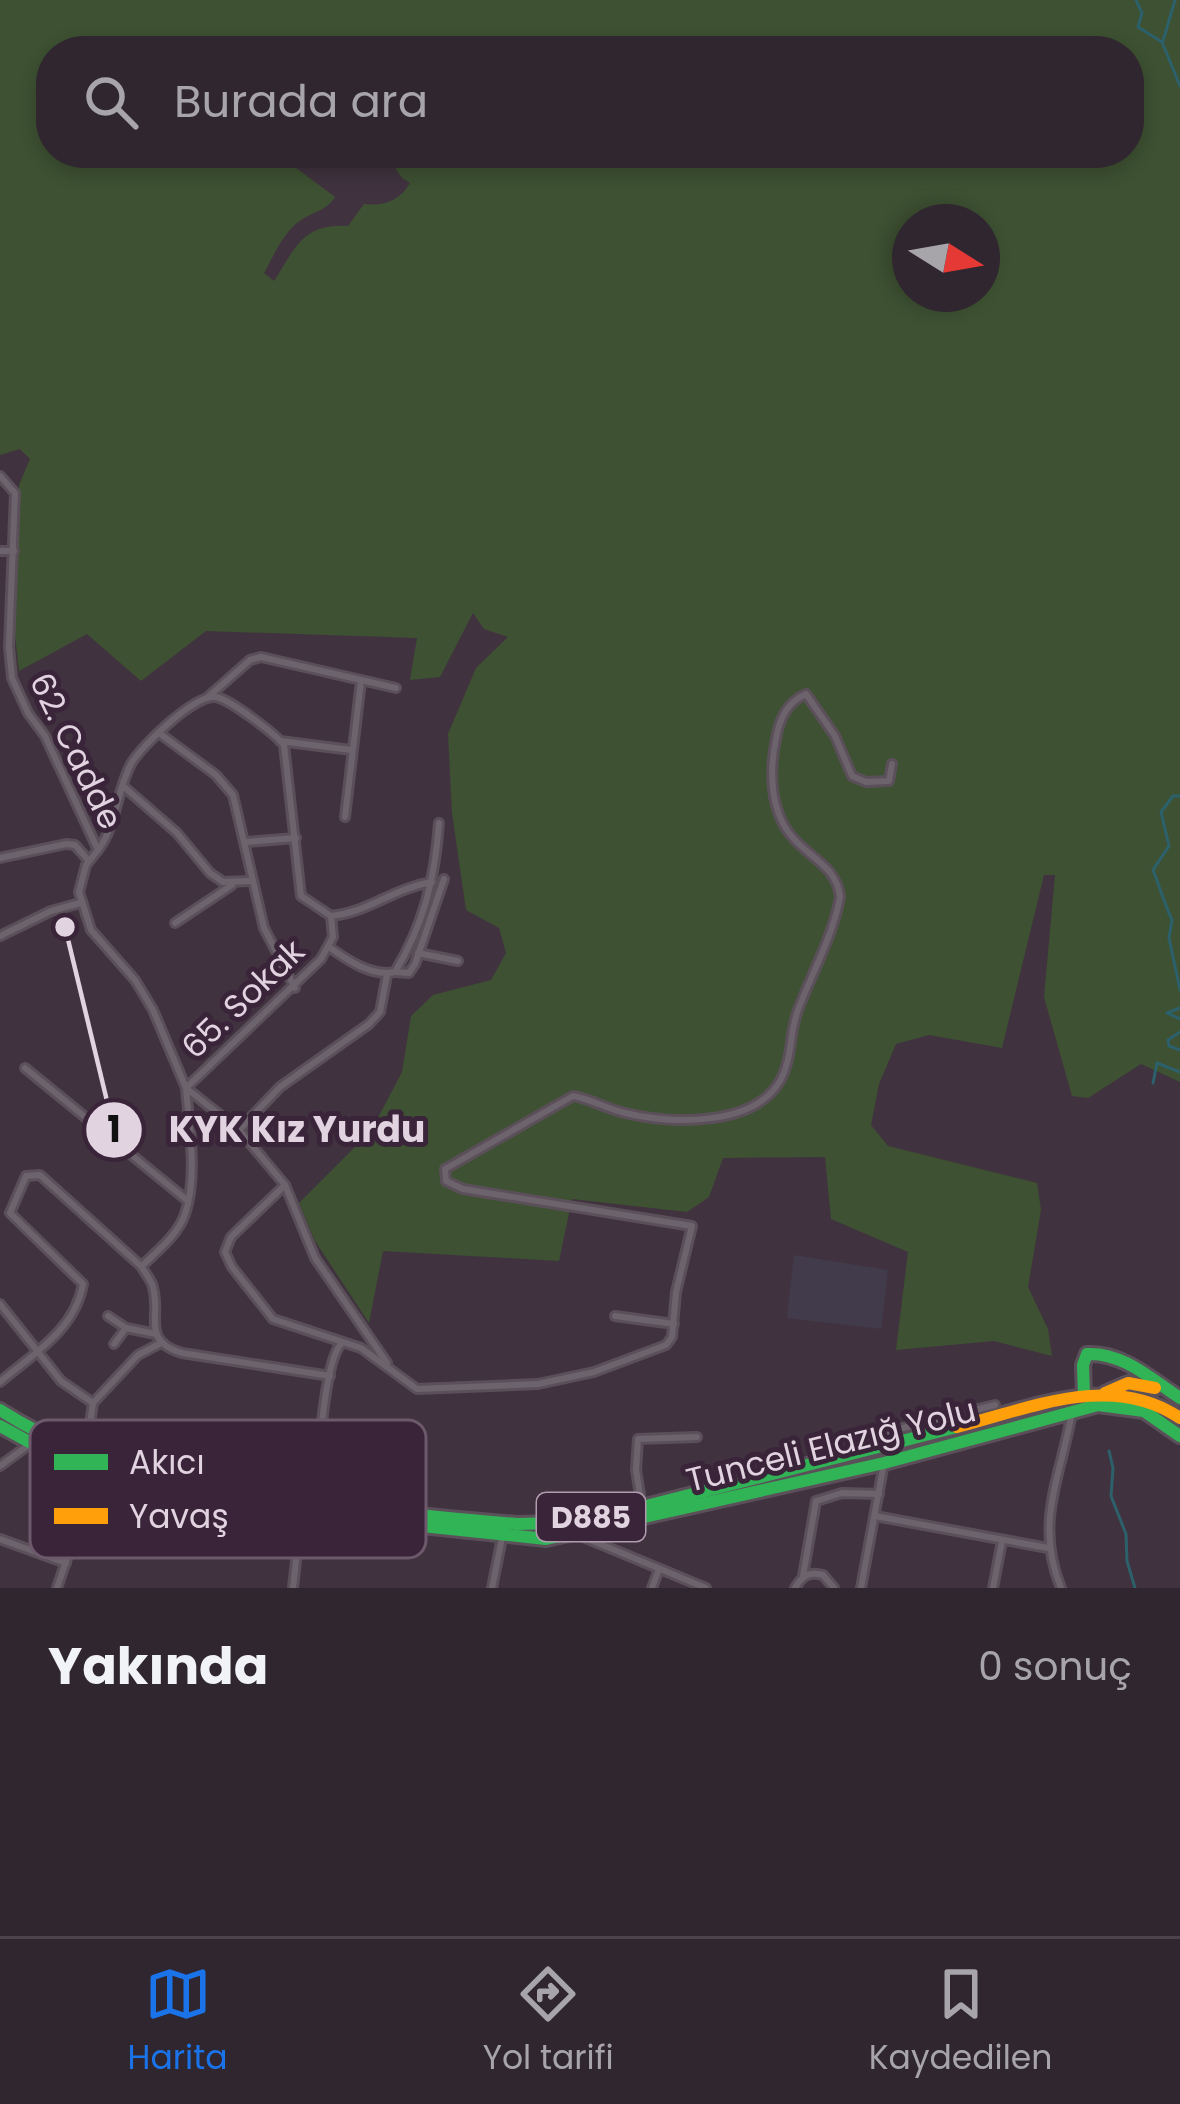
<!DOCTYPE html>
<html lang="tr">
<meta charset="utf-8">
<style>
body{margin:0;font-family:Poppins,sans-serif;background:#382e37;color:#f1f3f6}
.compass{position:absolute;left:892px;top:204px;width:108px;height:108px;border-radius:50%;background:#30262f;box-shadow:0 6px 18px #0003;rotate:101deg}
.list{margin:0;padding:0;list-style:none}
h2{display:flex;justify-content:space-between;align-items:center;height:156px;margin:0;padding:0 48px;font-size:51px}
h2 small{font-size:39px;font-weight:400;color:#a8a5aa}
.icon{flex:none;width:66px;height:66px;fill:none;stroke:currentColor;stroke-width:2;stroke-linecap:round;stroke-linejoin:round}
.map{position:relative;flex:none;width:1180px;height:1588px;overflow:hidden}
.search{position:absolute;background:#30262f;box-shadow:0 6px 18px #0003;left:36px;right:36px;top:36px;height:132px;display:flex;align-items:center;gap:30px;box-sizing:border-box;padding:0 42px;border-radius:48px;color:#a8a5aa;font-size:45px}
.sheet{height:348px;background:#30262f}
nav{display:flex;justify-content:space-around;align-items:center;box-sizing:border-box;height:168px;border-top:3px solid #4b434b;background:#30262f;font-size:33px;color:#a8a5aa}
nav a{display:grid;justify-items:center;gap:6px}
nav .on{color:#1a73e8}
.map>svg:first-child{display:block}
</style>
<div class="map">
<svg width="1180" height="1588" viewBox="0 0 1180 1588">
<rect width="100%" height="100%" fill="#40333f"/>
<path fill="#413b4b" d="M794 1255 888 1270 881 1329 787 1318Z"/>
<path fill="#3e5132" fill-rule="evenodd" d="M0 0H1180V1082L1141 1064 1088 1098 1072 1096 1044 997 1055 875H1044L1002 1048 929 1035 896 1044 879 1084 871 1125 888 1146 1037 1183 1041 1210 1028 1287 1048 1329 1052 1356 994 1341 896 1350 908 1252 831 1219 825 1157 723 1158 709 1197 687 1212 572 1199 559 1261 383 1251 369 1323 315 1241 299 1203 371 1131 402 1072 411 1016 433 995 491 980 506 953 499 928 466 910 452 813 448 734 476 668 508 637 484 629 473 613 440 677 410 680 417 638 206 631 141 681 87 634 19 671 15 635 19 485 30 459 20 449 0 455ZM51 51H1129V153H385L402 178 410 183C399 201 385 206 364 204L348 226C303 223 296 247 274 281L264 273C274 255 284 231 301 220 315 211 326 211 335 197L276 153H51ZM910 222H982V294H910Z"/>
<g fill="none" stroke-linecap="round" stroke-linejoin="round">
<g stroke="#2c616c" stroke-width="3">
<path d="M1136 0 1142 13 1138 27 1162 42 1180 86"/>
<path d="M1163 41 1175 0"/>
<path d="M1180 796H1173L1161 812 1169 846 1153 870C1160 887 1164 903 1172 920L1169 938 1180 990"/>
<path d="M1180 1008 1167 1013 1180 1019"/>
<path d="M1180 1032 1168 1040 1169 1046 1180 1050"/>
<path d="M1153 1083 1157 1063 1180 1072"/>
<path d="M1109 1451 1113 1468 1111 1496 1126 1534 1127 1561 1135 1588"/>
</g>
<g stroke="#5b505a" stroke-width="12">
<g id="street">
<path d="M0 476 15 493 9 647 12 678 28 713 45 736 98 850 86 865 79 892 91 930 135 980 153 1010 186 1088 239 1130 285 1185 315 1258 387 1363"/>
<path d="M0 551H14"/>
<path d="M208 697 250 660 261 657 396 688"/>
<path d="M159 733 216 775 233 795 264 928 295 988"/>
<path d="M280 741 351 750"/>
<path d="M123 786 177 833 210 873 223 882 250 881"/>
<path d="M345 817 361 681"/>
<path d="M246 842 296 838"/>
<path d="M98 850C117 825 116 792 131 764 141 746 195 694 216 697 231 700 275 734 284 745L301 896 331 916 333 937 321 959 186 1088"/>
<path d="M0 858 66 844 75 845 88 860"/>
<path d="M331 916C370 912 391 889 432 882"/>
<path d="M175 923 232 885"/>
<path d="M0 936 51 911 80 903"/>
<path d="M329 947C347 960 372 977 395 972 424 924 435 878 439 823"/>
<path d="M418 953 458 961"/>
<path d="M395 972 409 973 415 964 444 879"/>
<path d="M25 1068 188 1201"/>
<path d="M239 1130 280 1087 369 1024 380 1012 387 975"/>
<path d="M285 1185 231 1237 225 1252 232 1267 273 1319 361 1348 417 1389 538 1384 594 1372 666 1345 672 1337 676 1292 692 1226 463 1189 446 1181 445 1169 573 1096C591 1099 607 1109 625 1113 671 1124 753 1127 780 1081 793 1058 789 1033 798 1010 812 973 833 936 840 897 837 868 812 859 794 839 770 813 769 772 776 739 779 720 787 702 806 694L835 736 852 776 866 782 889 781 892 764"/>
<path d="M142 1266C157 1251 178 1235 185 1214 198 1177 189 1127 186 1088"/>
<path d="M0 1304 61 1381 93 1403"/>
<path d="M108 1316 126 1328 156 1334"/>
<path d="M615 1316 674 1324"/>
<path d="M114 1344 126 1328"/>
<path d="M0 1382C33 1354 75 1330 83 1284L10 1213 26 1176 40 1175 141 1266C145 1272 149 1278 152 1284 163 1315 139 1340 182 1353L330 1376"/>
<path d="M190 1426 320 1445"/>
<path d="M876 1448 883 1433 995 1405"/>
<path d="M85 1458 93 1403 138 1355 161 1343"/>
<path d="M0 1466 30 1444"/>
<path d="M315 1504C318 1472 323 1363 341 1344"/>
<path d="M642 1507 636 1470 638 1439 697 1437"/>
<path d="M875 1516 1048 1548"/>
<path d="M576 1534 706 1588"/>
<path d="M0 1539 66 1563"/>
<path d="M803 1576 816 1501 842 1493 879 1494"/>
<path d="M57 1588 95 1476"/>
<path d="M293 1588 301 1515"/>
<path d="M492 1588 502 1538"/>
<path d="M652 1588 659 1569"/>
<path d="M795 1588C802 1576 809 1571 823 1575L834 1588"/>
<path d="M861 1588 884 1463"/>
<path d="M993 1588 1002 1541"/>
<path d="M1061 1588C1034 1522 1061 1477 1072 1412"/>
</g>
</g>
<g stroke="#5b505a" stroke-width="18">
<g id="fast">
<path d="M1084 1395 1083 1365 1087 1354C1123 1352 1152 1380 1180 1398"/>
<path d="M0 1410C109 1479 216 1494 342 1507 401 1513 459 1520 517 1524L561 1523 642 1507 957 1427"/>
<path d="M0 1426 86 1473 182 1501 546 1539 884 1463 1098 1405 1144 1411 1180 1436"/>
</g>
</g>
<g stroke="#5b505a" stroke-width="18">
<g id="slow">
<path d="M1105 1393 1128 1383 1155 1388"/>
<path d="M957 1427C1029 1409 1111 1371 1180 1418"/>
</g>
</g>
<use href="#street" stroke="#6d636c" stroke-width="6"/>
<use href="#fast" stroke="#30b455" stroke-width="12"/>
<use href="#slow" stroke="#ff9f0a" stroke-width="12"/>
</g>
<g text-anchor="middle" dominant-baseline="central" stroke-width="10" stroke-linejoin="round" paint-order="stroke">
<rect fill="#3a2439" stroke="#b09eae" stroke-width="3" x="537" y="1493" width="108" height="48" rx="9"/>
<g font-size="30" font-weight="bold" fill="#e2d3e0">
<text x="591" y="1517">D885</text>
</g>
<g font-size="33" fill="#e2d3e0" stroke="#3a2439">
<text transform="translate(76 751) rotate(64)">62. Cadde</text>
<text transform="translate(243 999) rotate(-44)">65. Sokak</text>
<text transform="translate(831 1445) rotate(-14)">Tunceli Elazığ Yolu</text>
</g>
</g>
<rect x="30" y="1420" width="396" height="138" rx="18" fill="#3a2439" stroke="#6c596b" stroke-width="3"/>
<rect x="54" y="1454" width="54" height="16" fill="#30b455"/>
<rect x="54" y="1508" width="54" height="16" fill="#ff9f0a"/>
<g font-size="33" fill="#e2d3e0">
<text x="129" y="1474">Akıcı</text>
<text x="129" y="1528">Yavaş</text>
</g>
<path fill="none" stroke="#e2d3e0" stroke-width="4.5" d="M65 927L114 1130"/>
<g fill="#e2d3e0" stroke="#3a2439" stroke-width="4.5">
<circle cx="65" cy="927" r="12"/>
<circle cx="114" cy="1130" r="30"/>
</g>
<g font-size="36" text-anchor="middle" font-weight="bold" fill="#111">
<text x="114" y="1142">1</text>
</g>
<g font-size="36" text-anchor="middle" font-weight="bold" fill="#e2d3e0" stroke="#3a2439" stroke-width="10" stroke-linejoin="round" paint-order="stroke">
<text x="297" y="1142">KYK Kız Yurdu</text>
</g>
</svg>
<svg class="compass" viewBox="-18 -18 36 36"><path d="M0-13l5 13h-10z" fill="#e53935"/><path d="M0 13l5-13h-10z" fill="#a8a5aa"/></svg>
<div class="search"><svg class="icon" aria-label="search" viewBox="0 0 24 24"><circle cx="10" cy="10" r="6"/><path d="M15 15l6 6"/></svg>Burada ara</div>
</div>
<section class="sheet">
<h2>Yakında<small>0 sonuç</small></h2>
<ul class="list">
</ul>
</section>
<nav>
<a class="on"><svg class="icon" aria-label="map" viewBox="0 0 24 24"><path d="M3 6l6-2 6 2 6-2v14l-6 2-6-2-6 2zM9 4v14M15 6v14"/></svg>Harita</a>
<a><svg class="icon" aria-label="directions" viewBox="0 0 24 24"><path d="M12 3l9 9-9 9-9-9zM9 14v-3h6M13 9l2 2-2 2"/></svg>Yol tarifi</a>
<a><svg class="icon" aria-label="saved" viewBox="0 0 24 24"><path d="M7 4h10v16l-5-4-5 4z"/></svg>Kaydedilen</a>
</nav>
